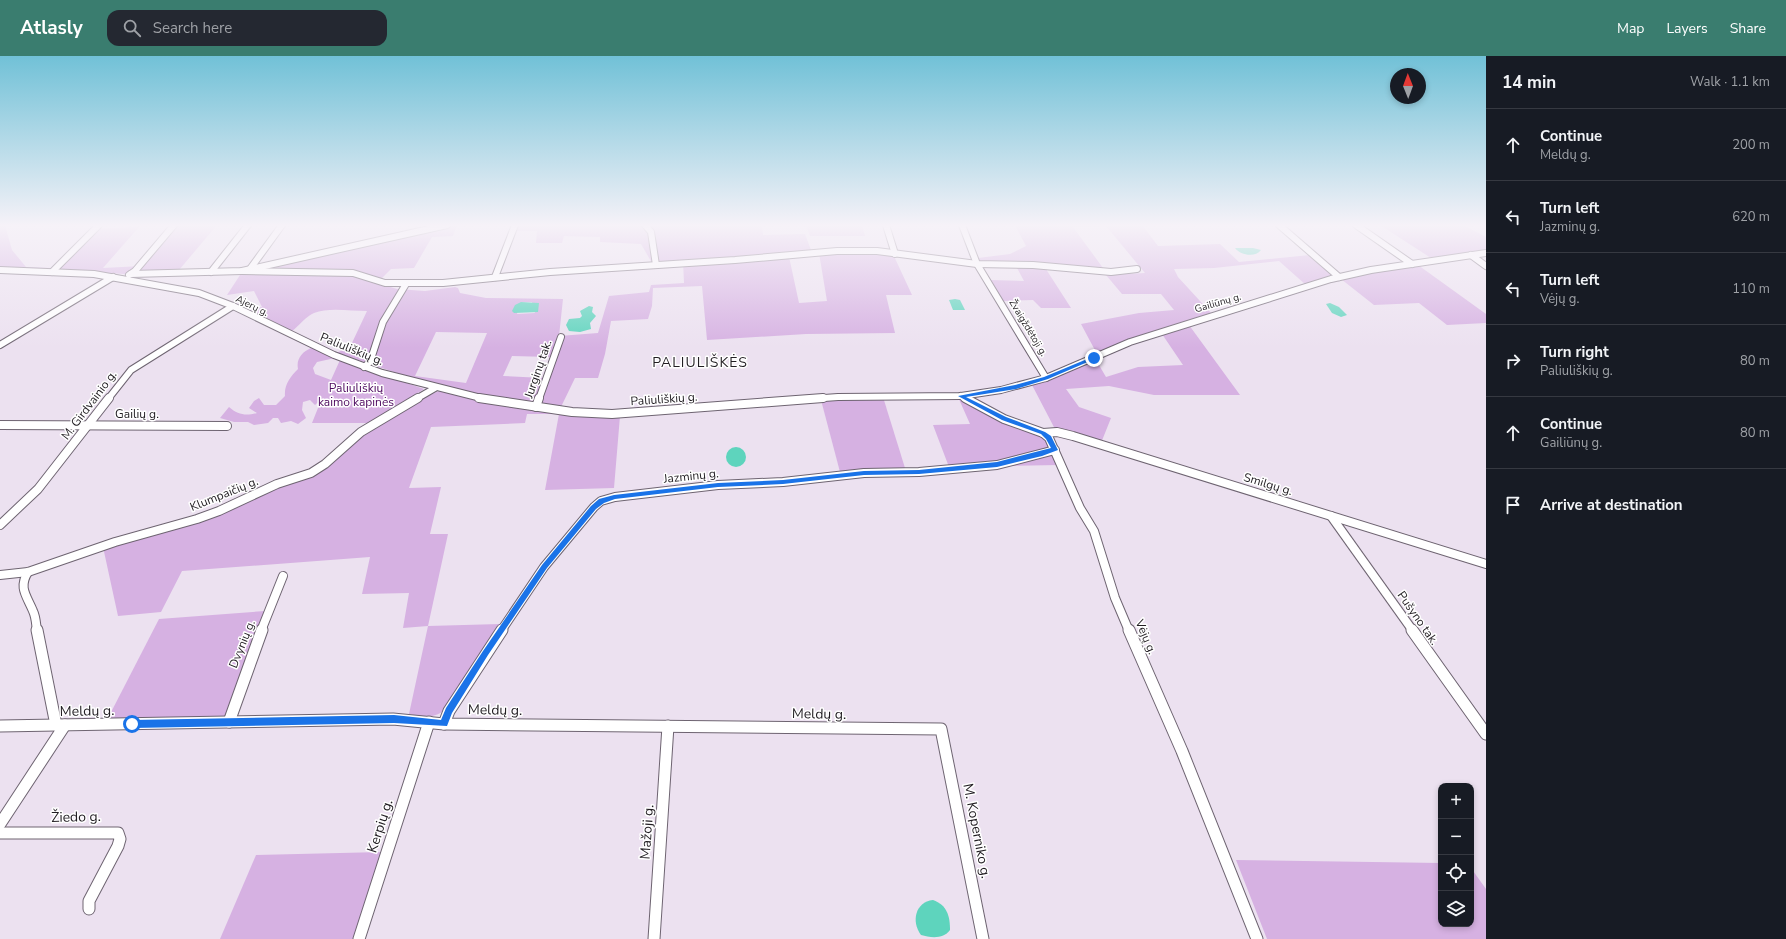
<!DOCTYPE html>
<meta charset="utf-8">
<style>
body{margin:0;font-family:"Nunito Sans",sans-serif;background:#242831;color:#f1f3f6}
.controls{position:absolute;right:12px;bottom:12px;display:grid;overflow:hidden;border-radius:8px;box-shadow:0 2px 6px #0003}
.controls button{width:36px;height:36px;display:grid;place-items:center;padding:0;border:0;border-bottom:1px solid #363941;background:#171b24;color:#f1f3f6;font:20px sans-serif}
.compass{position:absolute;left:1390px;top:12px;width:36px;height:36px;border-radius:50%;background:#171b24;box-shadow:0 2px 6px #0003;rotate:359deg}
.stop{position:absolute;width:12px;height:12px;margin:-9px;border:3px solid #1a73e8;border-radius:50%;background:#fff}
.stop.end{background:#1a73e8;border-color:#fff;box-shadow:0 1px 4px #0008}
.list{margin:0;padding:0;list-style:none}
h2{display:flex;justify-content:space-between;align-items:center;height:52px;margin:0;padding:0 16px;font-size:17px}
h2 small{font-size:13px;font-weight:400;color:#9ea1a6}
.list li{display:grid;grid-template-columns:26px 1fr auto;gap:12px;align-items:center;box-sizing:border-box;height:72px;padding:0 16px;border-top:1px solid #363941}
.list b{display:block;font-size:15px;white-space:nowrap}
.list p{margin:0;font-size:13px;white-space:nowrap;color:#9ea1a6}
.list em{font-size:13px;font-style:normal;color:#9ea1a6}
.icon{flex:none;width:22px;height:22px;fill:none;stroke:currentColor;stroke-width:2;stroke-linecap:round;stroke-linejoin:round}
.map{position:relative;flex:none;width:1486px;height:883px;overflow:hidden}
header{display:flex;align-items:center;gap:24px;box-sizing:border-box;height:56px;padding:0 20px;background:#3a7d6f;color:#fff}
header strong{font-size:19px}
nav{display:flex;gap:22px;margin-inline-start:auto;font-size:14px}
.search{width:280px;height:36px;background:#242831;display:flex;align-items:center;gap:10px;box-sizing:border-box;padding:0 14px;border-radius:12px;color:#9ea1a6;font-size:15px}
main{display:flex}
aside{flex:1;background:#171b24}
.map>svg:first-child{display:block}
</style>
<header>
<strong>Atlasly</strong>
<div class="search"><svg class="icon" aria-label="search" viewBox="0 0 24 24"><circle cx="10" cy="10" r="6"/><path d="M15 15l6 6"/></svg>Search here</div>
<nav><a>Map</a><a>Layers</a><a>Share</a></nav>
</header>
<main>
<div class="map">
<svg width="1486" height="883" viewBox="0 0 1486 883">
<rect width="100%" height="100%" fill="#ece1f0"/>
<g fill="#d6b1e2" fill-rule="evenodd">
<path d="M0 169H5L12 194 26 211 51 212 92 173 139 171 103 212 142 210 175 170 217 169 179 214 243 213 443 169H457L453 180 432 181 414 212 391 213 377 227 397 233 425 235 455 231 458 232 460 237 486 242 563 243 559 280 598 277 609 240 649 236 651 229 684 227 683 205 652 207 641 188 600 186V181L564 180 562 187H536L537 175H515L518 169H862L865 180H810L806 169 762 170 763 179 805 178 811 194 788 196 799 247 827 245 819 197 893 198 912 239H886L895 277 806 278 707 284 702 230 653 232 652 250 648 263 611 265 605 298 598 322H575L560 353 436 330 337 297 351 289 367 255C351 255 328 251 314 257 306 260 299 270 292 275L247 255 262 251 254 235 227 239 242 216 137 219 84 215 0 213ZM521 246H532L535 257 517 258ZM436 276 487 277 466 327 415 320ZM512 300 550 301 543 322 503 320Z"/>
<path d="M1015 169H1142L1158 190 1220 188 1239 206 1310 199 1334 220 1306 229 1279 205 1214 212 1174 213 1178 221 1211 257 1122 287 1097 298 1081 268 1139 257 1174 254 1161 238H1122L1106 219 1145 217 1106 170 1073 171 1103 212 1044 210 1071 252H1041L1033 244 1003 245 990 224 1024 225 1015 208 980 207 978 202 1010 198 1026 190Z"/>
<path d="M1380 169H1463L1486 181V195L1431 202Z"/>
<path d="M1418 209 1486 258V267L1447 269 1419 247 1374 249 1341 223 1364 217Z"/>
<path d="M1189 269 1240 339H1154L1109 330 1066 333 1079 351 1111 362 1101 387 1056 375 1032 329 1096 304 1106 321 1138 311 1183 309 1162 278Z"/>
<path d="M311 292 335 302 317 306 313 312 315 318 331 324 340 304 424 333 371 367H312L322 342 315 349 310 344 303 346 302 354 306 362 298 368 291 365 281 367 278 362H273L268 367 254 369 248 366H234L220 362 229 351C238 359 246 360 257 357L249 352 254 345 259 342 264 349H276L285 340C284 329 290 321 298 313 296 303 302 296 311 292Z"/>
<path d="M439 335 485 346 620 360 614 432 545 434 559 358H527L525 367 431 371 409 432 441 431 430 478H448L428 570 500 568 445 654C433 663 423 661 409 658L428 570 403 572 409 537 362 538 370 501 182 515 161 556 118 560 103 491 307 420 362 378 414 346Z"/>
<path d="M883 341 905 412 840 416 821 344Z"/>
<path d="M958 341 1041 379 1049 386 1059 409 949 411 933 369 970 368Z"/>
<path d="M265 555 225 663 107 664 159 563Z"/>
<path d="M382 796 355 883H220L256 799Z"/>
<path d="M1236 804 1441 807V868H1471V812L1486 833V883H1267Z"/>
</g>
<g fill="#5ed4bd">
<path d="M1235 192H1253L1261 194C1255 202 1240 199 1235 192Z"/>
<path d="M955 243 960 244 965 254H953L949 244Z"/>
<path d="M521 246 539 247 538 256 514 257 512 255 515 249Z"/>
<path d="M1330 247 1339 251 1347 259 1341 261 1332 257 1326 248Z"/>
<path d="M589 250 593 251 592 256 596 260 590 267 591 273 580 276 569 275 566 269 569 263 580 262 582 260 580 255Z"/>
<circle cx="736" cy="401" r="10"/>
<path d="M933 844C947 849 950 860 950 874 944 883 931 882 921 879 911 866 915 846 933 844Z"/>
</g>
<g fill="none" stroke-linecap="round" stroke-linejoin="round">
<g stroke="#6e6471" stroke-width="8">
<g id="minor-far2">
<path d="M645 169 651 176 656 209"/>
<path d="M886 169 895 198"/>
<path d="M962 169 977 208 1046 322"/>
<path d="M1279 169 1339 221"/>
<path d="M1356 169 1412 208"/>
<path d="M1471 199 1486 210"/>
<path d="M250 213 282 169"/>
<path d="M0 214 94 218 199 237 233 250 334 299 382 317 485 343"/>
<path d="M242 215 353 217 385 227H443L550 216 735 204 837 195H877L977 208 1033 209 1111 216 1137 213"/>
<path d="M52 216 99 169"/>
<path d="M211 216 248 169"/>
<path d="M131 218 242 215 447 169"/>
<path d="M129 219 135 215 174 169"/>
<path d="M495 221 515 169"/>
<path d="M0 289 113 221"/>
<path d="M364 311 370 306 383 266 406 228"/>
<path d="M961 340 967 343"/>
<path d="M108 343 131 314 233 250"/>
<path d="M416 343 435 332"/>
<path d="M539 343 561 281"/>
<path d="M810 343 838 341 961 340 1001 334 1046 322 1130 286 1331 223 1371 214 1486 197"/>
</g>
</g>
<g stroke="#6e6471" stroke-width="10">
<g id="minor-far1">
<path d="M479 342 572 356 612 358 823 342"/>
<path d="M965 342 1004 363 1043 377 1049 382 1080 452 1094 475 1115 542 1129 575"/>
<path d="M536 351 539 342"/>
<path d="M0 369 227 370"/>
<path d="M1043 377 1057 376 1073 380 1486 508"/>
<path d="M1331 460 1413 575"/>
<path d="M0 469 38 433 109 342"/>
<path d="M28 516C18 532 27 540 33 555 36 561 36 568 37 575"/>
<path d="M0 519 28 516 115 486 197 463 219 455 277 428 311 417 325 408 361 376 418 342"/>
<path d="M261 575 283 520"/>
<path d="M501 575 544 511 594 451 601 445 615 441 718 429 783 426 864 417 919 416 997 409 1055 394"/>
</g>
</g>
<g stroke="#6e6471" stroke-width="13">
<g id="minor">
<path d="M37 574 56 669"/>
<path d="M1129 574 1182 695 1257 883"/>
<path d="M1412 574 1486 678"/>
<path d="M229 666 262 574"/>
<path d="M444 668 449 655 502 574"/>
<path d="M0 670 393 663 444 668 941 673 983 883"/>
<path d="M0 768 65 669"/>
<path d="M0 777H118L120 783 118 790 89 845V853"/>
<path d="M359 883 429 666"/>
<path d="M654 883 668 670"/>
</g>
</g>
<use href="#minor-far2" stroke="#fff" stroke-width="6"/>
<use href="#minor-far1" stroke="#fff" stroke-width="8"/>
<use href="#minor" stroke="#fff" stroke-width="11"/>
</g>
<linearGradient id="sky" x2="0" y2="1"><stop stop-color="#71c1d7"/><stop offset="0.58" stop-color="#f6f2f8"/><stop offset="1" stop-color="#f6f2f8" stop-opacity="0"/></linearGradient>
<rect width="1486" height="292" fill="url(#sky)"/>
<path fill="#1a73e8" d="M1092 301 1097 302 1048 323 1016 333 966 341 1006 361 1045 376 1051 380 1058 394 1042 400 997 411 919 418 864 419 783 428 718 431 615 443 604 447 596 453 547 512 488 599 452 657 447 670 394 667 132 672 128 668 132 664 394 659 441 664 446 652 483 595 542 509 591 450 599 443 614 439 718 427 783 424 864 415 919 414 997 406 1051 392 1046 383 1041 378 1002 364 958 340 1015 329 1044 321Z"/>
<g text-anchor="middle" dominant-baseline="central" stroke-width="3" stroke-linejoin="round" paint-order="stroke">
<g font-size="10" fill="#211d22" stroke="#fff">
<text transform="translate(1218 247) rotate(-16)">Gailiūnų g.</text>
<text transform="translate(252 250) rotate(26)">Ajerų g.</text>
<text transform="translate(1028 272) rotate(59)">Žvaigždėtoji g.</text>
</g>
<g font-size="12" fill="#211d22" stroke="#fff">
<text transform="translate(352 293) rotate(22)">Paliuliškių g.</text>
<text transform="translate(538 313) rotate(-71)">Jurginų tak.</text>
<text transform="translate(664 343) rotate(-4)">Paliuliškių g.</text>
<text transform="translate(89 349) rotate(-53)">M. Girdvainio g.</text>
<text x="137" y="358">Gailių g.</text>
<text transform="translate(691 420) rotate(-6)">Jazminų g.</text>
<text transform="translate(1268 428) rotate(17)">Smilgų g.</text>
<text transform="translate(224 438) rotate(-22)">Klumpaičių g.</text>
<text transform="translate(1418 562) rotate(55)">Pušyno tak.</text>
<text transform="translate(1146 581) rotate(67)">Vėjų g.</text>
<text transform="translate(242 588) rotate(-68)">Dvynių g.</text>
</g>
<g font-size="12" fill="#4d085e" stroke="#fff">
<text x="356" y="332">Paliuliškių<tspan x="356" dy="14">kaimo kapinės</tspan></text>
</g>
<g font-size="14" letter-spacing="1" fill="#211d22" stroke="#fff">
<text x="700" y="306">PALIULIŠKĖS</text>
</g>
<g font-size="14" fill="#211d22" stroke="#fff">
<text transform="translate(495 654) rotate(1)">Meldų g.</text>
<text transform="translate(87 655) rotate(-1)">Meldų g.</text>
<text transform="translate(819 658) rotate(1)">Meldų g.</text>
<text transform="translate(76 761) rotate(-1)">Žiedo g.</text>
<text transform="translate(380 770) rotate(-72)">Kerpių g.</text>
<text transform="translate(977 775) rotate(79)">M. Koperniko g.</text>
<text transform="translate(647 776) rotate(-86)">Mažoji g.</text>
</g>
</g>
</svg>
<div class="controls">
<button>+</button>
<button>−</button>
<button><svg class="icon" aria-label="locate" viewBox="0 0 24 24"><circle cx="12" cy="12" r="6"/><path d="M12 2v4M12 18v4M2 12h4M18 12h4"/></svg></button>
<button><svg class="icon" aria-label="layers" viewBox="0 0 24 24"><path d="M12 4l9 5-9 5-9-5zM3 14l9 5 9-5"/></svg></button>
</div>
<svg class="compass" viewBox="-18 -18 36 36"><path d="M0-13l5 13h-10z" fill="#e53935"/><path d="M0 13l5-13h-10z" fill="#9ea1a6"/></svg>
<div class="stop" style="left:132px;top:668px"></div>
<div class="stop end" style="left:1094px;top:302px"></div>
</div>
<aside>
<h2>14 min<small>Walk · 1.1 km</small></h2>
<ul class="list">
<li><svg class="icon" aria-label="ahead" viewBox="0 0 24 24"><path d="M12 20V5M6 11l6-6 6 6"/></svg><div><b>Continue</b><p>Meldų g.</p></div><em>200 m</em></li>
<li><svg class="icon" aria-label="left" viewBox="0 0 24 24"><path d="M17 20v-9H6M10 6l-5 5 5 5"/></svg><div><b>Turn left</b><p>Jazminų g.</p></div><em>620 m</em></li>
<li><svg class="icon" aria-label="left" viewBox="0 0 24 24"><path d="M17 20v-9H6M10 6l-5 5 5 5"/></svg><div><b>Turn left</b><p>Vėjų g.</p></div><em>110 m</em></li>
<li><svg class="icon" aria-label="right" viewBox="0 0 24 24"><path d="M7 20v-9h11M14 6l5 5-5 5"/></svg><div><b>Turn right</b><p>Paliuliškių g.</p></div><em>80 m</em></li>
<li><svg class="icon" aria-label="ahead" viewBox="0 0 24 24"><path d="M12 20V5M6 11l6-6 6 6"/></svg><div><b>Continue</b><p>Gailiūnų g.</p></div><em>80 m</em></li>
<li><svg class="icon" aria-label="arrive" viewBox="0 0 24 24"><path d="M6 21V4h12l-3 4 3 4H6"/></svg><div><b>Arrive at destination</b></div></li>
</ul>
</aside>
</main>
